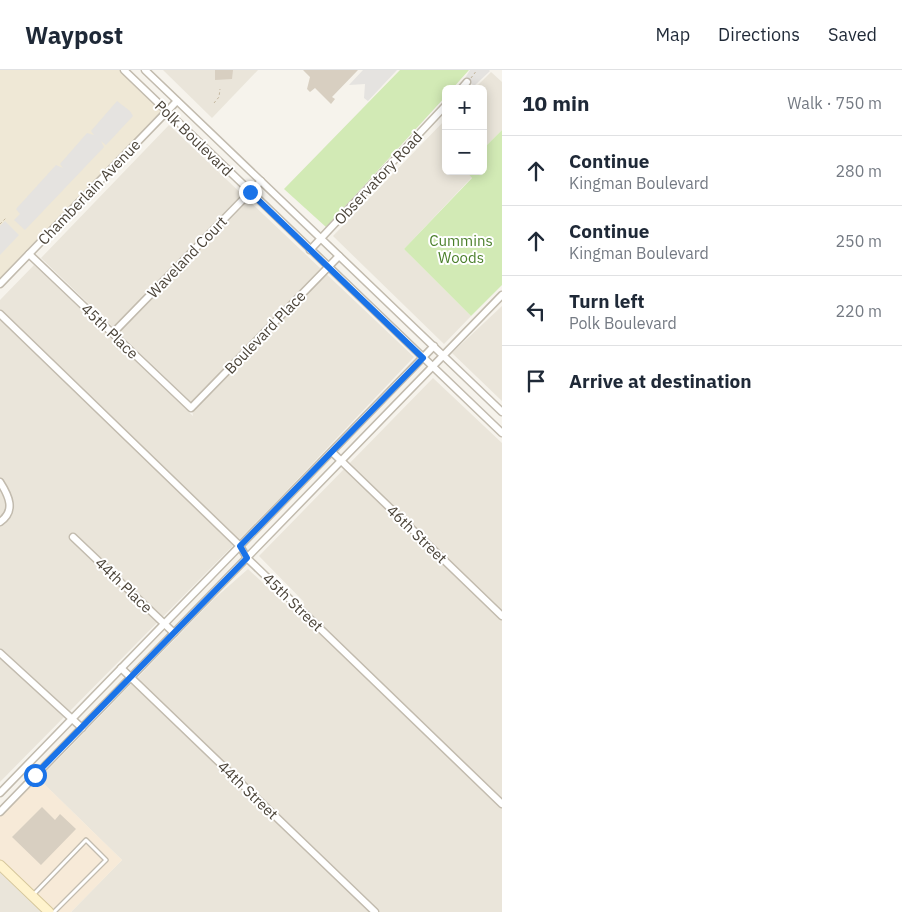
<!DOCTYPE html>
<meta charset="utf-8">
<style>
body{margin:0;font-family:"IBM Plex Sans",sans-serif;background:#f6f6f7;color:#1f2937}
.controls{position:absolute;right:15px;top:15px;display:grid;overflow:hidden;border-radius:8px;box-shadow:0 2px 12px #0003}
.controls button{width:45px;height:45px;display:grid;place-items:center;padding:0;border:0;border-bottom:1px solid #e0e1e3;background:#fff;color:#1f2937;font:25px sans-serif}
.stop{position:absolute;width:15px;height:15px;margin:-11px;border:4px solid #1a73e8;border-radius:50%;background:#fff}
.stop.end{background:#1a73e8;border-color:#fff;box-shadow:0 1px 5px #0008}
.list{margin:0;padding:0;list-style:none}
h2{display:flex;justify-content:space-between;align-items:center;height:65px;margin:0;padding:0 20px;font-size:21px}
h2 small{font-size:16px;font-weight:400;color:#747a83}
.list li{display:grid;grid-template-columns:32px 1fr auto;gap:15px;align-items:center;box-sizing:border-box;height:70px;padding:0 20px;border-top:1px solid #e0e1e3}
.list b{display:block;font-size:19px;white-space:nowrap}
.list p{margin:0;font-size:16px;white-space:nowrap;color:#747a83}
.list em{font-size:16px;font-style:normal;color:#747a83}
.icon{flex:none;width:28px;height:28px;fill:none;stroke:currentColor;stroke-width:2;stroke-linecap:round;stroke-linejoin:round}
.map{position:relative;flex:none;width:502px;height:842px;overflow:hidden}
header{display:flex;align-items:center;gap:30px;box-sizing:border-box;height:70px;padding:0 25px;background:#fff;border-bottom:1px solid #e0e1e3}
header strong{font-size:24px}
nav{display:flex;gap:28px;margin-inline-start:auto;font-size:18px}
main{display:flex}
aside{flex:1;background:#fff}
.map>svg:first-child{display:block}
</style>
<header>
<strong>Waypost</strong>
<nav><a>Map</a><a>Directions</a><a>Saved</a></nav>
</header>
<main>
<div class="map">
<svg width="502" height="842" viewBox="0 0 502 842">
<rect width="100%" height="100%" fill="#f6f3ec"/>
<g fill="#eae5da">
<path d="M163 0H258L212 48Z"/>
<path d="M491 2 502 12V60L483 79V19H474Z"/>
<path d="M446 49V101H466L472 107 404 179 471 246 444 274 333 166Z"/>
<path d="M169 55 414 287 271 437 0 712V230L34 195 193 346 191 332 41 188Z"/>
<path d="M502 236V331L452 283Z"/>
<path d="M433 308 502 373V842H71L122 790 39 709 214 529 248 499 294 542 304 532 259 486Z"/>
<path d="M0 795 49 842H0Z"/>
</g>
<path fill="#f7ead8" d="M35 705 122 790 71 842H49L0 795V742Z"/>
<path fill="#efe8d6" d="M0 0H124L167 42 0 214Z"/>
<g fill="#d2eab5">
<path d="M400 0H469L452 19H446V26L326 157 284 119Z"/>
<path d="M502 60V215L471 246 404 179 472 108 466 101H483V79Z"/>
</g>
<g fill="#e5e3e0">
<path d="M363 0H397L368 31 364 28 365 14 349 15Z"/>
<path d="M470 0H489L490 1 474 16 465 8Z"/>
<path d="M117 31 130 41 133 46 106 75 101 71 104 77 25 160 14 150 20 144 16 139 56 95 63 98 60 94 87 63 94 65 91 61Z"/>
<path d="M5 151 19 165 0 185V156Z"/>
</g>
<g fill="#d8cfc1">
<path d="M215 0H233L232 9 215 10Z"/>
<path d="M303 0H358L332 27 335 29 331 34 315 18 310 22 307 19 310 7Z"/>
<path d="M42 737 55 750 60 744 76 759 41 795 12 767Z"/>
</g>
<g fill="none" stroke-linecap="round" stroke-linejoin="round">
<g stroke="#c2bbae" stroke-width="5.5">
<path id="lane" d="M33 825 86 770 106 790 54 842"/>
</g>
<g stroke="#c2bbae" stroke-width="9">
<g id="street">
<path d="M124 0 502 363"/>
<path d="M145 0 502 342"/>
<path d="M461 19 467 12"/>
<path d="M310 180 446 35"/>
<path d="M29 184 191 338 339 186"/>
<path d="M0 214 177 31"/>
<path d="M0 244 240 476 247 488 502 734"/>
<path d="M113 263 261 111"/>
<path d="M332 382 502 546"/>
<path d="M0 412C9 426 16 441 0 452"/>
<path d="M73 467 174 563"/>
<path d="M0 583 82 658"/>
<path d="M121 598 375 842"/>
<path d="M0 723 434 276"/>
<path d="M0 742 502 225"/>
</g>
</g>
<g stroke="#d6c79b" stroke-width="11">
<path id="secondary" d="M0 795 49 842"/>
</g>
<g stroke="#c4b79f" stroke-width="1" stroke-dasharray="2.5 2.5" stroke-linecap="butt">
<path d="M471 8 477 0"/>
<path d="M214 33 219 27 220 19"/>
<path d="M0 154 6 148"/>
</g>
<use href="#lane" stroke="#fff" stroke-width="3"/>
<use href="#street" stroke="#fff" stroke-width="6"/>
<use href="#secondary" stroke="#fff3cd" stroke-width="9"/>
</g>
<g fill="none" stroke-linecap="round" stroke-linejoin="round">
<path stroke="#1a73e8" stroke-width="6" d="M35 705 247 488 240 476 423 288 250 122"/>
</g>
<g text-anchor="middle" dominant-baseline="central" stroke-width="4" stroke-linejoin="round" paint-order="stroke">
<g font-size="15" fill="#4b4439" stroke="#fff">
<text transform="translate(194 68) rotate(44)">Polk Boulevard</text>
<text transform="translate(378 108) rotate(-47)">Observatory Road</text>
<text transform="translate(89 122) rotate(-46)">Chamberlain Avenue</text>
<text transform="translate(187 187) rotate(-46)">Waveland Court</text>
<text transform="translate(110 261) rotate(44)">45th Place</text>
<text transform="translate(265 262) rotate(-46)">Boulevard Place</text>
<text transform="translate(417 464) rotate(44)">46th Street</text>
<text transform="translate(124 515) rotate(44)">44th Place</text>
<text transform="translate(293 532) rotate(44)">45th Street</text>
<text transform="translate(248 720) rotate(44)">44th Street</text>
</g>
<g font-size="15" fill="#4a7f2a" stroke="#fff">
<text x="461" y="170">Cummins<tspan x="461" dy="17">Woods</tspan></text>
</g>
</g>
</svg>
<div class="controls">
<button>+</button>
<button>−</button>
</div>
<div class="stop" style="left:35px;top:705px"></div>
<div class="stop end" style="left:250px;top:122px"></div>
</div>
<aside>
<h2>10 min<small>Walk · 750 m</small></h2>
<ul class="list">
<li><svg class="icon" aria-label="ahead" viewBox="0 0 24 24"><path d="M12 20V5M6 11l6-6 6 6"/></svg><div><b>Continue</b><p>Kingman Boulevard</p></div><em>280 m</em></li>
<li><svg class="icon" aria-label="ahead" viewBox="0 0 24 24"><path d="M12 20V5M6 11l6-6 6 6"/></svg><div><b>Continue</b><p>Kingman Boulevard</p></div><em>250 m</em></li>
<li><svg class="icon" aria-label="left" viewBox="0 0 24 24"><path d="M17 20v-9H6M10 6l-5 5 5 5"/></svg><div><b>Turn left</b><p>Polk Boulevard</p></div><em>220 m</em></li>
<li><svg class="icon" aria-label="arrive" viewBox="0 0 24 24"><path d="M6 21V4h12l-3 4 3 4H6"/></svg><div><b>Arrive at destination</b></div></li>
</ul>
</aside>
</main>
